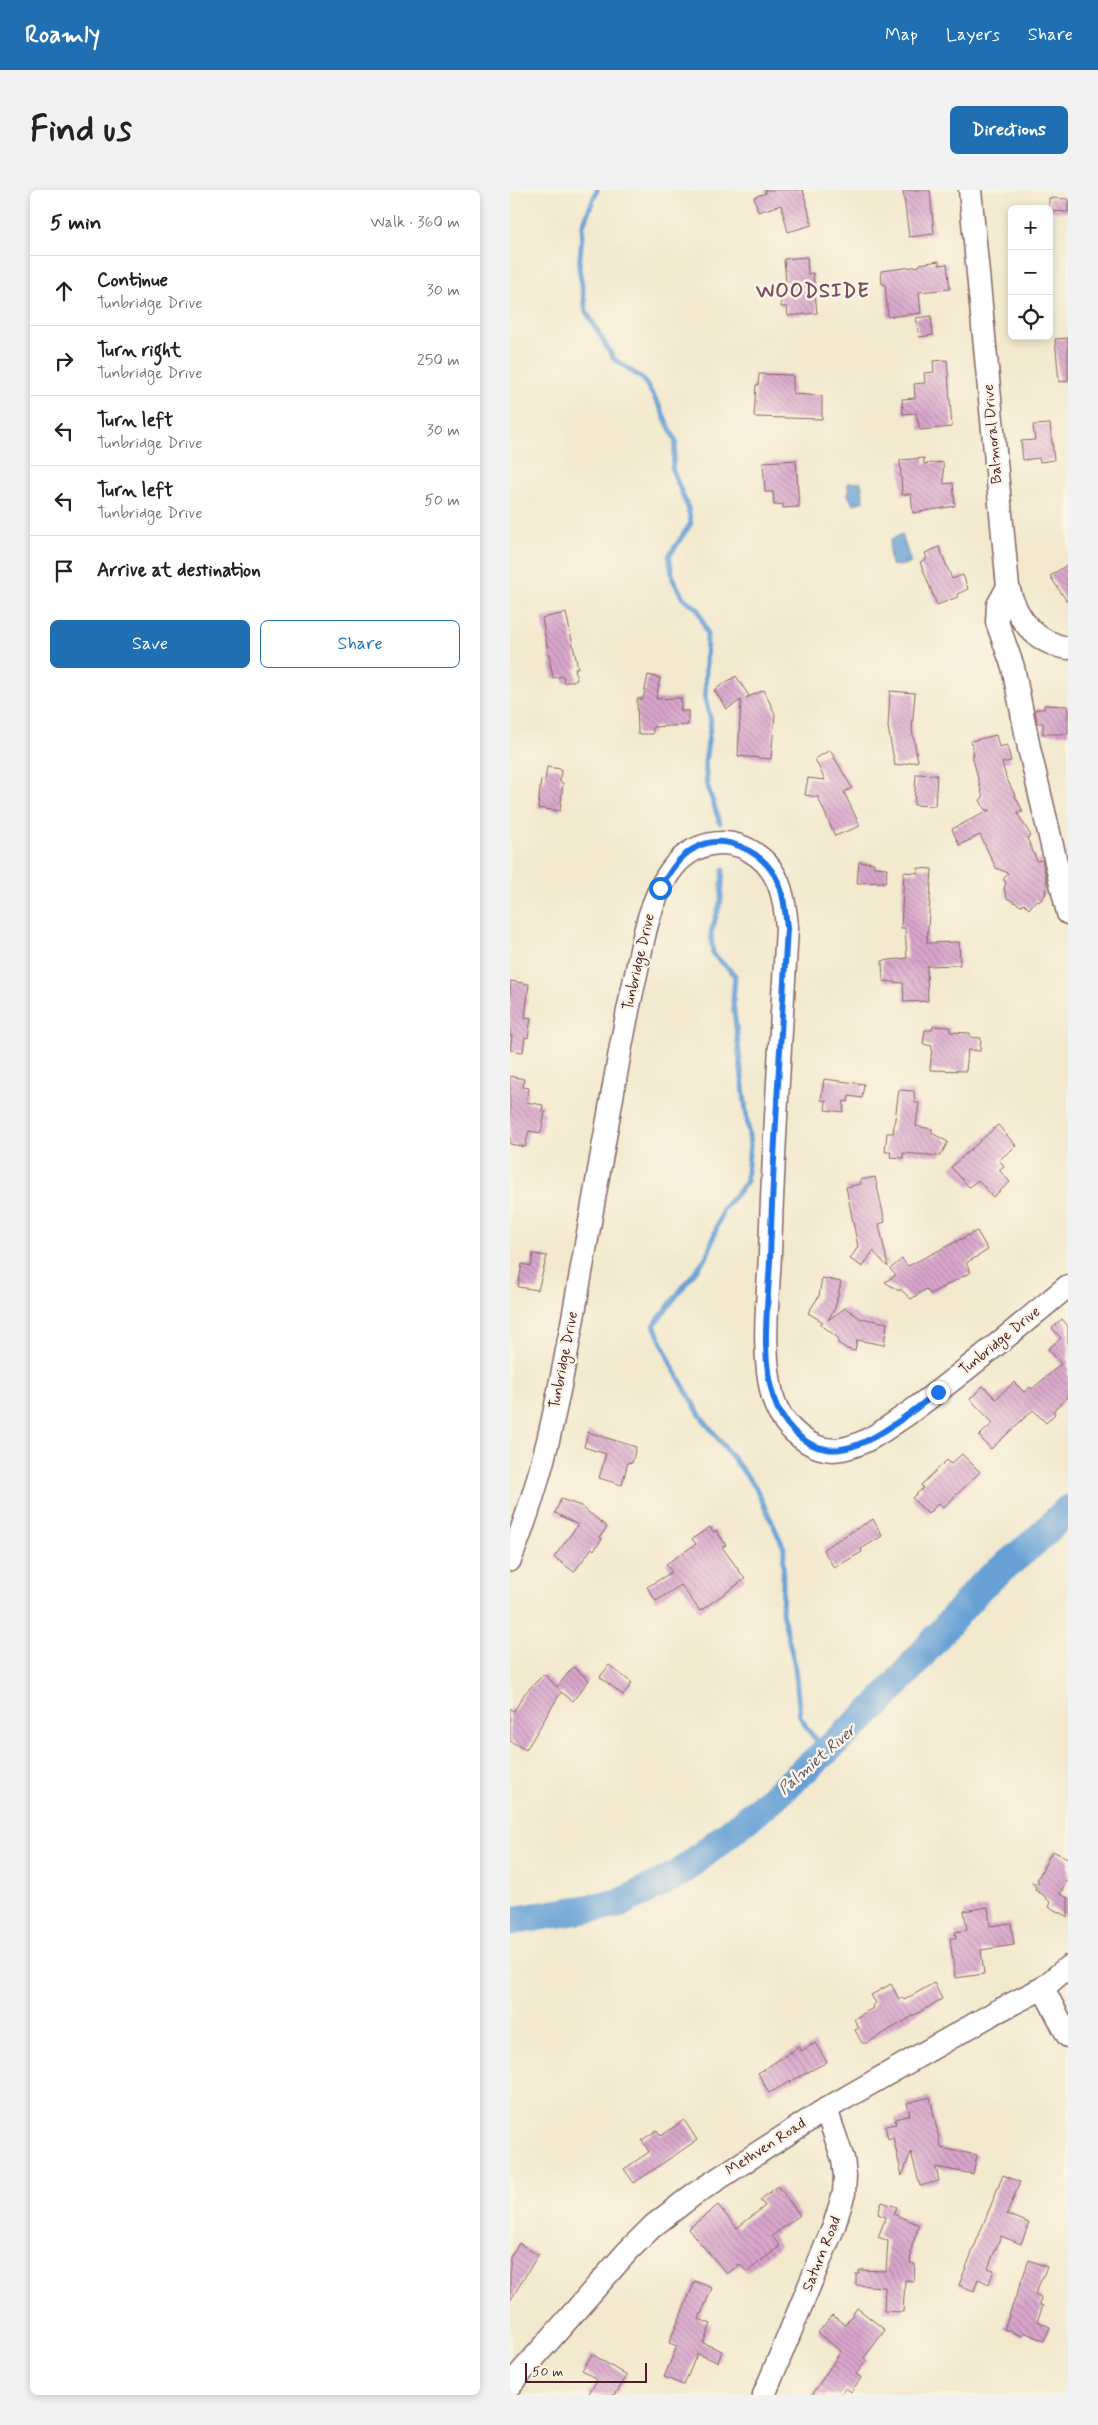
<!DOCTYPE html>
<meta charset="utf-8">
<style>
body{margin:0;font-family:Mynerve,sans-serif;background:#f2f2f2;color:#222}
.controls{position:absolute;right:15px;top:15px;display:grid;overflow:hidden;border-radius:8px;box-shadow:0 2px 8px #0003}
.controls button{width:45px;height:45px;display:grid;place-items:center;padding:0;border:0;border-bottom:1px solid #e0e0e0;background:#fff;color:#222;font:25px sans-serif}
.scale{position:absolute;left:15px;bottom:12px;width:122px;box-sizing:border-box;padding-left:5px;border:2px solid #4a1f2b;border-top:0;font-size:14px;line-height:18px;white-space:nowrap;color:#4a1f2b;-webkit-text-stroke:4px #fcf5e5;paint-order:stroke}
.stop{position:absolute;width:15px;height:15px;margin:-11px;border:4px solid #1a73e8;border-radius:50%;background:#fff}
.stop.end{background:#1a73e8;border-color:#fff;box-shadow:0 1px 5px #0008}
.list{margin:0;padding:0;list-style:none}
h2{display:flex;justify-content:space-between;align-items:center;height:65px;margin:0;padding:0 20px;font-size:21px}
h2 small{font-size:16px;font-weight:400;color:#767676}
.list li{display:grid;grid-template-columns:32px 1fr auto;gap:15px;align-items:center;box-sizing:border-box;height:70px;padding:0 20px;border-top:1px solid #e0e0e0}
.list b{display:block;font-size:19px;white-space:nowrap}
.list p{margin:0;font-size:16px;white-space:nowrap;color:#767676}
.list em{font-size:16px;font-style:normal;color:#767676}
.actions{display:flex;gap:10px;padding:15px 20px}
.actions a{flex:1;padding:11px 0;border:1px solid #1f6fb2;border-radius:8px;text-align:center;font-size:18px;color:#1f6fb2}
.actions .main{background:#1f6fb2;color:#fff}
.icon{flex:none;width:28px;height:28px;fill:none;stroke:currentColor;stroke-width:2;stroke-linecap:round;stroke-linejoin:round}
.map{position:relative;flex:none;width:558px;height:2205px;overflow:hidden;border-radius:8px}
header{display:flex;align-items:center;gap:30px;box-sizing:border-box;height:70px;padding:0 25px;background:#1f6fb2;color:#fff}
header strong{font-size:24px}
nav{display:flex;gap:28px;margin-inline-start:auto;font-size:18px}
.intro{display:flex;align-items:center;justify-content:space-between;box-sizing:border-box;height:120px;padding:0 30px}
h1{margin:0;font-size:35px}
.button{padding:12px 22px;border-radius:8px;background:#1f6fb2;color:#fff;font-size:18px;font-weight:700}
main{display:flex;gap:30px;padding:0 30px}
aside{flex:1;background:#fff;border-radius:8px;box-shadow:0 2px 8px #0003}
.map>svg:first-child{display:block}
</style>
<header>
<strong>Roamly</strong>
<nav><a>Map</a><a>Layers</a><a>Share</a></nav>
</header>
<div class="intro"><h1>Find us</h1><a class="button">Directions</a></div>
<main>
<aside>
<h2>5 min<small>Walk · 360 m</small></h2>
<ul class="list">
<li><svg class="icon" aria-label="ahead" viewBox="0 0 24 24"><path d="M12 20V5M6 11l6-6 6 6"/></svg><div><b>Continue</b><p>Tunbridge Drive</p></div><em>30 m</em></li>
<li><svg class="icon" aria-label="right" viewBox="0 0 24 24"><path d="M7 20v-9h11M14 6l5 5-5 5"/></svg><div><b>Turn right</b><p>Tunbridge Drive</p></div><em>250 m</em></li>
<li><svg class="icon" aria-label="left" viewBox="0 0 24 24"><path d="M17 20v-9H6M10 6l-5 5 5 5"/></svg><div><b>Turn left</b><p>Tunbridge Drive</p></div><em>30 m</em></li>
<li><svg class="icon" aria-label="left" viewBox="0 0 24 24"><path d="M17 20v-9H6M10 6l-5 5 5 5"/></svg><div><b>Turn left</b><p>Tunbridge Drive</p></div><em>50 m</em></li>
<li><svg class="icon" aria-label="arrive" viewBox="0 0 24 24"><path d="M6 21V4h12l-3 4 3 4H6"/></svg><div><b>Arrive at destination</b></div></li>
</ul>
<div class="actions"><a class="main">Save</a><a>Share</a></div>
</aside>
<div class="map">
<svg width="558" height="2205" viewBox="0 0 558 2205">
<defs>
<pattern id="water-ripples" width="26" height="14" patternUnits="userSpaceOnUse" patternTransform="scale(1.25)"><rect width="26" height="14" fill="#66a0d5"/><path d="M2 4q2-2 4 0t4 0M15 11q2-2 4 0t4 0" fill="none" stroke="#5682ad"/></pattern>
<pattern id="building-back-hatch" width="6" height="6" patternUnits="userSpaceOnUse" patternTransform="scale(1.25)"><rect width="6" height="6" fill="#d9a6cc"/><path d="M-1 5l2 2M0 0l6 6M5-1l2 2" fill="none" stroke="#b287a6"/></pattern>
</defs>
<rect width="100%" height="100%" fill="#fcf5e5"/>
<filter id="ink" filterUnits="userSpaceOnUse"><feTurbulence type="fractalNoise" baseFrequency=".02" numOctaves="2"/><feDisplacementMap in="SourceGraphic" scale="10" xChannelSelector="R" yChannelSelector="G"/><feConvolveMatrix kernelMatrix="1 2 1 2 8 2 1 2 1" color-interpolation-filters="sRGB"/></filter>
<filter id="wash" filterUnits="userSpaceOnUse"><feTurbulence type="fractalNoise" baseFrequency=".0096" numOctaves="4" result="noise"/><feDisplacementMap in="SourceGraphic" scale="20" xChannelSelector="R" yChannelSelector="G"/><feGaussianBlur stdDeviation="1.12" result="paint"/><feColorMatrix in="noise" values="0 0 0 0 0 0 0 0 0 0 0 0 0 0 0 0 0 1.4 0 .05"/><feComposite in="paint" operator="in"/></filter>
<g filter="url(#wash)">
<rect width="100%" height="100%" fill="#f2e9ce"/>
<g fill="url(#water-ripples)" stroke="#586080">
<path d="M351 292 354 311 343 315 338 305V293Z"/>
<path d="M392 344 401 373 389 376 381 375 379 362 381 349Z"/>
</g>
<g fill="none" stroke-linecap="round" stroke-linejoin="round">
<g stroke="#66a0d5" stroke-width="5">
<path d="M87 0 73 35 69 77 76 121 104 169 133 189 150 217 166 252 162 279 178 318 181 333 159 366 163 389 173 408 188 419 197 443 195 509 201 531 195 573 197 595 210 633"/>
<path d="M213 680 211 710 201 743 203 764 225 785 223 812 240 955 236 993 213 1019 197 1066 144 1135 162 1176 190 1225 246 1298 274 1358 272 1422 285 1476 290 1526 298 1540 316 1562"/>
</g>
<path stroke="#66a0d5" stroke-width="29" d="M0 1731 108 1714 169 1684 264 1607 370 1513 471 1396 528 1349 558 1319"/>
</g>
<g id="blocks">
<g fill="url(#building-back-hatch)">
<path d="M255 0H293L302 35 278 42 271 15 248 22 244 7 256 3Z"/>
<path d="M393 0H420L424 44 399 47Z"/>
<path d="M539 8 558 9V22L539 21Z"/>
<path d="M297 67 298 84 303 83 307 123 278 126 277 117H271L270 104H277L274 69Z"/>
<path d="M429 71V75L437 74 440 99 409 102 411 123 378 127 375 94H372L371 81 410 76V74Z"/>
<path d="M421 126 423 145 409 147 406 128Z"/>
<path d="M558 148V191L549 192 545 149Z"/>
<path d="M437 170 442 237 410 240 406 223 393 224 392 209 405 208 404 194 415 193 414 183 424 182 423 171Z"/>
<path d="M249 184 283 185V204L312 206V229L244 227 246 195H248Z"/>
<path d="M540 234 544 270 530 272 529 268 513 270 511 251 525 250 523 235Z"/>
<path d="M414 268V274L433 272 434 294 443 293 445 316 403 323 401 304 392 305 390 270Z"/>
<path d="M286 270 289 317 273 318V314L264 315 263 302H255L253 272Z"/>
<path d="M429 357 442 389 453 385 458 399 447 404 448 407 427 415 410 372 417 369 415 363Z"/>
<path d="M558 374V413L540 386Z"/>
<path d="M56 423 68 478H65L67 490 54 493 53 486 43 488 32 428Z"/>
<path d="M138 485 150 488 146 509 171 508V521H178V535L143 537V544H128L127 509H133Z"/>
<path d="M226 486 239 506 236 508 254 500 265 524 261 569 228 566 231 510 217 519 204 500Z"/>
<path d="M380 501 405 503 402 540 408 571 385 576 378 537Z"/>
<path d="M534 515 558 516V544H533V533H527L525 519H534Z"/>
<path d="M486 545 489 557 497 555 501 571 492 573 496 587 513 622H507L521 646 517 648 527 671 532 670 537 693 535 705 529 712 526 710 519 719 514 714 511 716 497 708 494 699 496 692 493 690 498 683 486 678 470 645 449 655 442 639 480 620H475L470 610 473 608 462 565H464L461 551Z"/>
<path d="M320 560 342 598 334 602 350 636 325 646 308 607 295 605 298 588 315 590 305 569Z"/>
<path d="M37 577 51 579 50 592 53 593 50 621 28 618 31 590 35 591Z"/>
<path d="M406 584 427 585 425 616 404 615Z"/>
<path d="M349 672 364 673V677L377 678 376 692 347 693Z"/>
<path d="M408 678 422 679 417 753 449 752 450 775 417 776 418 811 394 812 393 793 373 791 372 771 397 768 395 738H391L394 682 408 683Z"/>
<path d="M0 791 19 794 15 827 21 828 18 848 15 847 13 862 0 860 2 846H0Z"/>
<path d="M423 836 440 837V842L460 843V847L471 848 470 861 458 860 456 881 420 880 422 856 413 854 415 840H422Z"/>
<path d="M0 886 14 889 13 897 19 898 16 912 33 915 32 921 35 922 31 943 19 941 15 957 0 954Z"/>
<path d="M314 889 354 894 352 908 339 906 338 912 334 911 333 922 315 920 316 911 311 910Z"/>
<path d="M389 900 404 901 405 913H409L406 936 422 939V943L438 952 430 966 393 963V968L380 967 381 962H375L377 943H383Z"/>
<path d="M488 935 506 956 489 970 494 976 489 980 500 992 483 1007 468 990 459 997 441 977Z"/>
<path d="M365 987 375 1032 369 1034 378 1077 363 1061 353 1077 340 1069 348 1057 336 997 351 994 350 990Z"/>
<path d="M467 1041 478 1060 456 1073 461 1082 420 1104 416 1099 401 1109 390 1099 389 1101 375 1092 386 1085 380 1079 392 1069 398 1076Z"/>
<path d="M23 1064 37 1066 28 1100 8 1097 12 1074 21 1076Z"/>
<path d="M312 1088 331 1092 325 1118 318 1130 335 1118 350 1128 377 1133 374 1155 347 1150 345 1161 337 1159 328 1153V1148L310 1134 313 1132 298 1123 309 1106Z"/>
<path d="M552 1129 558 1136V1207L543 1221 545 1224 536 1233 523 1220 481 1259 469 1246 483 1233 460 1209 473 1196 486 1209 504 1192 514 1202 520 1197 522 1199 551 1174 538 1159 551 1148 542 1138Z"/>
<path d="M78 1242 126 1257 122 1273 118 1272 112 1295 89 1288 96 1264 74 1257Z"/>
<path d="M452 1264 470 1282 433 1318 429 1313 418 1324 402 1308 413 1298 411 1295 437 1270 441 1274Z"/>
<path d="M51 1309 71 1316 97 1337 90 1347 92 1349 84 1360 82 1358 64 1382 44 1367 68 1335 45 1323Z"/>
<path d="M363 1329 372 1346 351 1359 352 1362 324 1378 313 1359Z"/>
<path d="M200 1337 203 1342 206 1340 216 1355 212 1357 235 1389 190 1421 171 1395 146 1411 137 1397 162 1382 156 1374 186 1354 182 1349Z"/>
<path d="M99 1475 122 1493 113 1505 90 1487Z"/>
<path d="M63 1477 79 1490 63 1511 51 1502 16 1560 0 1551V1518L4 1521 15 1503 34 1484 47 1497Z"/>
<path d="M542 1661 558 1668V1688L550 1704 558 1708V1727L539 1717 541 1713 532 1704 525 1700 526 1697 521 1692 528 1694 529 1691 527 1690Z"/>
<path d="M478 1717 480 1736 501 1733 504 1755 471 1760 474 1784 445 1788 440 1748H446L445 1742 457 1740 454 1721Z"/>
<path d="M424 1793 432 1809 357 1853H352L345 1840 349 1838 344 1829 363 1818 362 1816 366 1813 361 1805 381 1794 389 1809 392 1807 394 1810Z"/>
<path d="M305 1853 317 1872 259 1903 248 1883 289 1857 291 1861Z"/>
<path d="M420 1907 431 1958 467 1965 463 1984 426 1977 429 1991 410 1996 401 1962 392 1986 383 1947 378 1949 375 1936 386 1934 385 1929 400 1925 397 1913Z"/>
<path d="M174 1930 187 1950 124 1993 114 1979 139 1962 132 1950 147 1940 151 1946Z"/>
<path d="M493 1985 510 1992 497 2024 519 2033 511 2054 491 2046 478 2078 484 2080 479 2094 468 2089 464 2101 449 2095Z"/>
<path d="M268 1996 290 2025 262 2046 270 2056 237 2082 230 2074 217 2084 178 2039 208 2015 227 2038 255 2016 250 2010Z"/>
<path d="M372 2012 387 2017 384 2024 409 2035 402 2056 400 2073 405 2074 404 2091 395 2090 393 2122 374 2121 375 2097 346 2095V2084H349V2080L376 2081 378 2051 368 2047 376 2027 368 2024Z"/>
<path d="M9 2053 28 2065 0 2111V2067Z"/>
<path d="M519 2070 537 2077 525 2104 531 2107 530 2115 533 2116 527 2131 540 2137 534 2151 514 2142 513 2146 494 2139Z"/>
<path d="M185 2091 202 2098 189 2129 201 2134 193 2153 212 2161 208 2172 187 2164 174 2195 154 2187 167 2156 159 2153Z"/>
<path d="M347 2118 375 2140 354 2168 357 2170 346 2184 351 2188 341 2202 336 2198 330 2205H302L331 2161 308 2143 322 2125 335 2135Z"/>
<path d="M82 2164 117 2186 105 2205H78L87 2190 72 2180Z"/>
</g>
</g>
</g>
<g filter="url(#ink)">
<use href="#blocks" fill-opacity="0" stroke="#856664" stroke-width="1"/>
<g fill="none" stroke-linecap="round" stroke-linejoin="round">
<g stroke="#856664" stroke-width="25">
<g id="minor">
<path d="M460 0 498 397C506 427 524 453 558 458"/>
<path d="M498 397 488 415 487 432 503 477 519 558 558 723"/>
<path d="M0 1370C32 1293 48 1210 63 1128 77 1048 91 969 105 890 111 854 118 819 126 784 133 750 139 713 159 683 180 652 218 643 248 666 271 683 275 712 277 738 271 847 263 956 260 1064 258 1111 251 1162 263 1208 271 1236 302 1265 332 1259 358 1254 378 1237 399 1223 454 1183 506 1139 558 1096"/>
<path d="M533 1798 558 1846"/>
<path d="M0 2195 117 2062 143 2036 183 2005 316 1919 484 1823 533 1798 558 1777"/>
<path d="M254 2205 324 2036 334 2003 335 1986 333 1969 316 1919"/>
</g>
</g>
<use href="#minor" stroke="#fff" stroke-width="22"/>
</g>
</g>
<g fill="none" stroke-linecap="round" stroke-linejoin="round" filter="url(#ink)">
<path stroke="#1a73e8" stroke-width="6" d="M150 698C159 683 169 666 185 658 213 642 250 660 265 686 274 701 275 721 277 738 271 849 263 960 260 1070 258 1115 250 1166 264 1209 271 1231 292 1256 316 1259 353 1265 400 1222 428 1202"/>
</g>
<g text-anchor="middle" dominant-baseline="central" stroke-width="5" stroke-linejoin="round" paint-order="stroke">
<g font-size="15" fill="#4a1f2b" stroke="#fcf5e5">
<text transform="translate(483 244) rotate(-95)">Balmoral Drive</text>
<text transform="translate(129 772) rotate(-77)">Tunbridge Drive</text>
<text transform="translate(490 1151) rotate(-39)">Tunbridge Drive</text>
<text transform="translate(54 1170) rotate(-79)">Tunbridge Drive</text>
<text transform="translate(256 1957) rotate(-33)">Methven Road</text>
<text transform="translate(312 2064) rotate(-68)">Saturn Road</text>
</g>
<g font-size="16" font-style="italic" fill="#55536f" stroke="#fcf5e5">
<text transform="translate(307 1570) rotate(-41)">Palmiet River</text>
</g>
<g font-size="20" font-weight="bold" letter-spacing="1" fill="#7c4e63" stroke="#fcf5e5">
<text x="303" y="101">WOODSIDE</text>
</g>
</g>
</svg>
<div class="controls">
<button>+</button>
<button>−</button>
<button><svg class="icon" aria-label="locate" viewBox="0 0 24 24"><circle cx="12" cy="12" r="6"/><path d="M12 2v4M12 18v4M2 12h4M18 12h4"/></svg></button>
</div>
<div class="scale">50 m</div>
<div class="stop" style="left:150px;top:698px"></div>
<div class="stop end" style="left:428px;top:1202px"></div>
</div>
</main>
